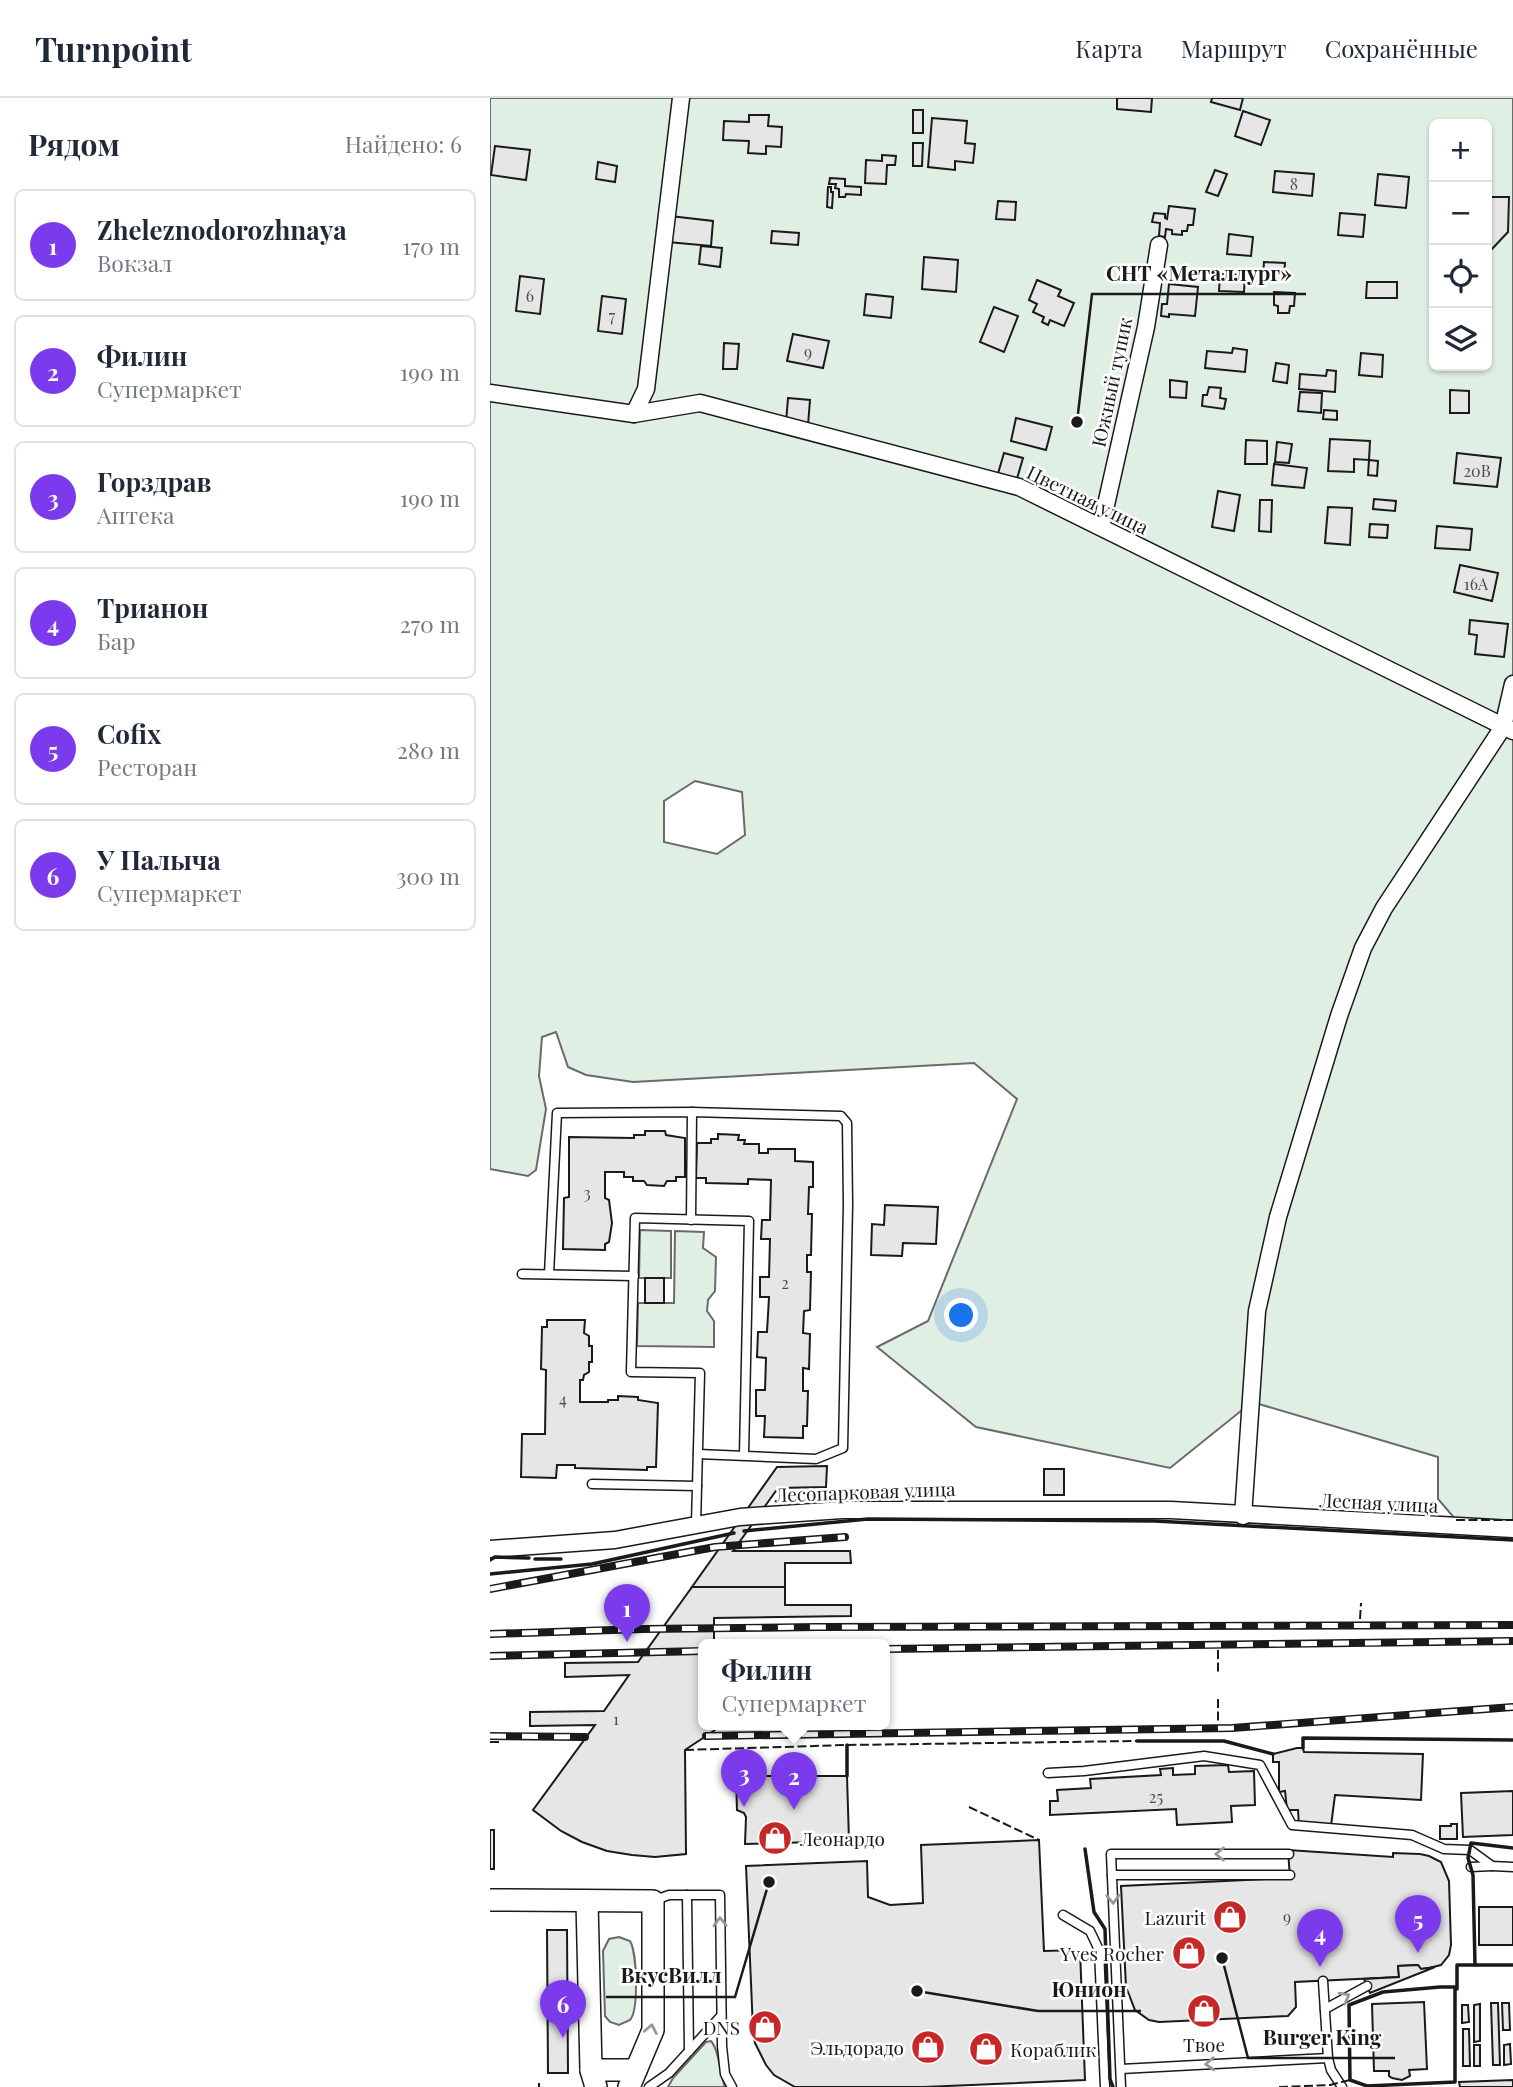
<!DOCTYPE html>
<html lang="ru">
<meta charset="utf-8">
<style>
body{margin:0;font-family:"Playfair Display",serif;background:#f2f2f3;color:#1f2937}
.controls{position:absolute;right:21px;top:21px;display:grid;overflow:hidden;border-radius:10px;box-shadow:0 2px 5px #0004}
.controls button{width:63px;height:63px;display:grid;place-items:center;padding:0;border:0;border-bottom:2px solid #e0e1e3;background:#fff;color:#1f2937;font:35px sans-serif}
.you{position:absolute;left:472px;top:1218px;width:24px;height:24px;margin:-18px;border:5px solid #fff;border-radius:50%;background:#1a73e8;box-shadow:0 0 0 10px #1a73e833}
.badge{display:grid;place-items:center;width:46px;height:46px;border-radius:50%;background:#7c3aed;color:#fff;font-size:23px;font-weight:700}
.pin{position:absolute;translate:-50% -58px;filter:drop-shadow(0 2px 4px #0008)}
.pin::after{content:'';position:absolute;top:37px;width:24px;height:21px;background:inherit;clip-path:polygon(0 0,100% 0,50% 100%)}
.popup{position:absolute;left:208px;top:1541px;width:192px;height:91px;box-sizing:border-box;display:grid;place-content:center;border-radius:10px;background:#fff;filter:drop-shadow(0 2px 5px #0005);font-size:23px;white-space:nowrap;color:#747a83}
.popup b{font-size:26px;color:#1f2937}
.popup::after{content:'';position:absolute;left:50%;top:100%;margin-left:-14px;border:14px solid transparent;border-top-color:#fff}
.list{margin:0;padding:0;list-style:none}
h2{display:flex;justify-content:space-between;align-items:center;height:91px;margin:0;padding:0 28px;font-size:30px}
h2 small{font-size:23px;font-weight:400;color:#747a83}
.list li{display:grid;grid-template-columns:46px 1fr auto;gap:21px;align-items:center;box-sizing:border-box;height:112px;margin:0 14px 14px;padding:0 14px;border:2px solid #e0e1e3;border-radius:10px}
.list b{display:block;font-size:26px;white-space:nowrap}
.list p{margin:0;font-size:23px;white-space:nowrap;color:#747a83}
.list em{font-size:23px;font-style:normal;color:#747a83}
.icon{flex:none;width:38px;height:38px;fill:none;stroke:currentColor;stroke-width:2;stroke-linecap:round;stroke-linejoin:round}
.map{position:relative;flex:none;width:1023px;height:1989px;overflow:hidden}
header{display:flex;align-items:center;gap:42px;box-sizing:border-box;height:98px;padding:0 35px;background:#fff;border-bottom:2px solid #e0e1e3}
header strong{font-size:33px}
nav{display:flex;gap:38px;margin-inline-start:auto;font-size:24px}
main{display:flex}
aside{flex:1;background:#fff}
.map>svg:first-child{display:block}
</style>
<header>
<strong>Turnpoint</strong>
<nav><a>Карта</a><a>Маршрут</a><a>Сохранённые</a></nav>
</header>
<main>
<aside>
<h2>Рядом<small>Найдено: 6</small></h2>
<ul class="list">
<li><span class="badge">1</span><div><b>Zheleznodorozhnаyа</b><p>Вокзал</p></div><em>170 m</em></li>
<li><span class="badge">2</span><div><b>Филин</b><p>Супермаркет</p></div><em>190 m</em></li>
<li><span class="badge">3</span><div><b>Горздрав</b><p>Аптека</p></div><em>190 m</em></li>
<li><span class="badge">4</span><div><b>Трианон</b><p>Бар</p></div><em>270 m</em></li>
<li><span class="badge">5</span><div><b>Cofix</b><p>Ресторан</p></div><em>280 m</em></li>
<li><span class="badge">6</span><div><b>У Палыча</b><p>Супермаркет</p></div><em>300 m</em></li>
</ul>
</aside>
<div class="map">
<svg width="1023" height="1989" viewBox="0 0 1023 1989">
<rect width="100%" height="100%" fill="#fff"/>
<g fill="#e0efe3" stroke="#6a6a6a" stroke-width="2" fill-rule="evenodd">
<path d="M0 0H1023V1422H966L948 1401V1359L762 1304 680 1370 486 1329 387 1249 438 1223 527 1001 484 965 143 984 96 977 78 969 66 934 52 939 49 978 56 1011 46 1072 38 1078 0 1071ZM944 26H997V268H944ZM205 683 252 694 255 737 227 756 174 744V703Z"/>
<path d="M150 1132 181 1133V1180H149Z"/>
<path d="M185 1133 214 1134 213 1150 226 1159 225 1193 218 1202 217 1213 224 1223V1249L147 1248 148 1205H184Z"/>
<path d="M129 1839 140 1843C147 1854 149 1912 140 1922L129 1927 120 1924 115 1918 113 1853 119 1841Z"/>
<path d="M221 1943C230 1954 229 1975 235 1989H178L183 1980 216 1944Z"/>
</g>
<g fill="#e6e6e6" stroke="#1a1a1a" stroke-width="2">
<path d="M627 0H662L661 14 627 11Z"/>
<path d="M722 0H753L750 12 721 4Z"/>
<rect x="423" y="12" width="10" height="23"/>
<path d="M753 13 780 22 771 47 745 38Z"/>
<path d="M259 17H279L278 28 292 29 291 49 276 48V56L258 55 259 43 233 42 234 23 259 24Z"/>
<path d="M442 20 477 23 475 45 485 46 483 65 465 63V72L438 69Z"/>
<path d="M423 45H433L432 68H423Z"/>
<path d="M5 48 40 52 36 82 1 77Z"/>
<path d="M392 57 406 58 405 67H397L396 86 375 85 376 62 392 63Z"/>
<path d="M108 64 127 68 125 84 106 81Z"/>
<path d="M725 72 737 76 728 98 716 94Z"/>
<path d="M785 73 824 76 822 98 783 94Z"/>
<path d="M888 76 919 79 916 110 885 107Z"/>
<path d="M340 80 355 81V88L371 89V97L356 96 355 99H349V91L345 90 346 86H339Z"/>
<path d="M338 89H341V94H343L342 110 337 109Z"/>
<path d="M997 99H1019L1018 134 1002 151H997Z"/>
<path d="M508 103 526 104 525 122 506 121Z"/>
<path d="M679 108 705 111 703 127H698L697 133H692V137L682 136V132L676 131 675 139 669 138 670 125 662 124 664 115 675 116V120L677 121Z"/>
<path d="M850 115 875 117 873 139 848 137Z"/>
<path d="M180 118 223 123 221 148 178 144Z"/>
<path d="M282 133 309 135 308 147 281 145Z"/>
<path d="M739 136 763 139 761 158 737 156Z"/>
<path d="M211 148 232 150 230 169 209 166Z"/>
<path d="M434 159 468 162 466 194 432 191Z"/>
<path d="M774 164 795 165 794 178 773 177Z"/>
<path d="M730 176 755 177 754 194 729 193Z"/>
<path d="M30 178 54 181 50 216 26 213Z"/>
<path d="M547 182 571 192 568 198 584 205 574 228 560 222 558 227 552 224 554 219 543 214 547 206 539 202Z"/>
<path d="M877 184H907V200H876Z"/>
<path d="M679 186 708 189 705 218 679 216V219L671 218 672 206H677Z"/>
<path d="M784 194 805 195 804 208H800L799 215H788V208L784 207Z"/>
<path d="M376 196 403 199 401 220 374 217Z"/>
<path d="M112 198 136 201 132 236 108 233Z"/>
<path d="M504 209 528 218 514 254 490 244Z"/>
<path d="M303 236 339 243 333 270 297 263Z"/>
<path d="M234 245 249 246 247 271H233Z"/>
<path d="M743 250 757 252 755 274 715 270 717 253 742 255Z"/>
<path d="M871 255 893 257 892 279 869 277Z"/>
<path d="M786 265 799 267 797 285 783 283Z"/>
<path d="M837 272 846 273 845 294 809 291 810 276 836 278Z"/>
<path d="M680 282 697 284 696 300 680 299Z"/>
<path d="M719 289 731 290 730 300 736 301 734 311 712 308 713 297H717Z"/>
<path d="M960 292 979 293V315H960Z"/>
<path d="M810 294 832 295 831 315 808 313Z"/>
<path d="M298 300 320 302 318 327 296 325Z"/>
<path d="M834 312 847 313V322L833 321Z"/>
<path d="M526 320 562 329 556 352 521 343Z"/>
<path d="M840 341 880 343 879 362 864 361V374L838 373Z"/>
<path d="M756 342 777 343V366H755Z"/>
<path d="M787 344 802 346 799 365 785 364Z"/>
<path d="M514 355 533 360 526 384 507 379Z"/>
<path d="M967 355 1011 360 1007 389 964 385Z"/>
<path d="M879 362 888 363 887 378 878 377Z"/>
<path d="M784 366 817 370 814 390 782 387Z"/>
<path d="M728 393 750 397 744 433 722 429Z"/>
<path d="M884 401 906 403 905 413 883 411Z"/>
<path d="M770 402H782L781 434 769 433Z"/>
<path d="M838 409 862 410 860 447 835 445Z"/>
<path d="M880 426 898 427 897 440 879 439Z"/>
<path d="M947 428 982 431 980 452 945 450Z"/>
<path d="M970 467 1008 475 1002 503 964 494Z"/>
<path d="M980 522 1018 526 1014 559 985 556 987 537 979 536Z"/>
<path d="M155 1033H175L176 1037 195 1040V1079H186V1083H177L174 1088 157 1087 154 1083H143V1079H134V1074H115V1100L119 1102 122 1125 119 1144 115 1146V1152L73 1151 74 1100 79 1099V1039L144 1040V1037H155Z"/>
<path d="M228 1036 249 1037 248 1042H255L254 1046H269V1055H278V1051H305V1063L323 1064V1089H319L318 1116H322L321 1157H317V1174H321L320 1212 314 1213 313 1235 320 1236 319 1271 313 1270V1293H318L317 1328H313V1340L274 1339 275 1318H266V1292H275L276 1260 267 1259 268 1234H277L279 1199H270V1179H279L280 1141H271L272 1122H280L281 1082 258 1081V1086L216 1085V1080H206L207 1045H221V1041H228Z"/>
<path d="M395 1107 448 1109 446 1146 413 1145 412 1158 381 1157 382 1126 394 1127Z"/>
<rect x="155" y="1180" width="19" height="25"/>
<path d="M57 1222H95L94 1235 99 1238V1248H102V1264H99V1274L94 1277 93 1282H90V1304H118V1302H128V1298L148 1299V1302L168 1305 166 1369H157V1372L85 1370V1367H67L66 1380 31 1379 32 1336H55L56 1272 51 1271 52 1229H57Z"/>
<path d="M337 1368 336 1389 288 1390 243 1453H360L361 1465H295V1489H202L287 1369Z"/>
<rect x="554" y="1371" width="20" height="26"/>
<path d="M202 1489H295V1507H361V1518L224 1520V1546H213V1626H225V1632L195 1652 196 1756 165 1759 142 1757 117 1753 92 1744 71 1733 43 1712 105 1627 40 1628V1614L114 1613 139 1577 75 1579V1565L148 1564Z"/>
<path d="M807 1650H813L814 1654 933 1656 931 1702 845 1697 841 1728H809L808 1712H797L795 1693 789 1694V1664H783V1656Z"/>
<path d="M738 1667 739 1674 764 1673 765 1707 741 1708 742 1724 687 1727 686 1711 560 1717V1703H568L567 1692 601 1690 600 1681 671 1677 670 1671 683 1670V1677L705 1676V1668Z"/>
<path d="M246 1678H357L359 1743 255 1746 256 1719 254 1715 247 1712Z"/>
<path d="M1023 1693V1737L973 1739 971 1695Z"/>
<path d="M961 1726H967V1741H950V1728H961Z"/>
<rect x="0" y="1732" width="4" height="39"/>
<path d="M549 1742 554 1853 590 1852 595 1982 434 1989H305L284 1977 276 1967 265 1945 263 1932 256 1768 377 1763 378 1799 400 1807 433 1805 431 1747Z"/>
<path d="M798 1752 903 1759V1755L930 1756 939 1758 951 1764 959 1783 961 1847 959 1857 951 1867 939 1870 931 1871 928 1867 908 1868 909 1879 805 1884 806 1909 798 1918 669 1924 659 1922 645 1912 636 1889 631 1788 800 1780Z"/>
<rect x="989" y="1809" width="34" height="38"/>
<path d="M57 1832H77L78 1975H58Z"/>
<path d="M928 1867 931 1871 945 1869 880 1895 874 1881 909 1879 908 1868Z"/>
<path d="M934 1904 937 1971 919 1972 920 1978 912 1982 902 1980 899 1978V1973H884L882 1906Z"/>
<path d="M1001 1905H1008L1010 1967H1003Z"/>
<path d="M1012 1905H1019L1020 1932H1013Z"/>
<path d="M990 1906V1943L984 1944V1907Z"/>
<path d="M972 1907H978L979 1924 972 1925Z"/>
<path d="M973 1931H979L980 1968H973Z"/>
<path d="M1020 1946 1021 1966 1014 1967V1947Z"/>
<rect x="984" y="1947" width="6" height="21"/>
<path d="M1023 1982V1989H970L969 1984Z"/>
</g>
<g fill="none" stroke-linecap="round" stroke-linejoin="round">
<g stroke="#1a1a1a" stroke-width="11">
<g id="service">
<path d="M201 1122 202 1014"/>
<path d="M32 1176 144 1178"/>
<path d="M59 1176 67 1015 202 1014 351 1018 357 1025 358 1107 353 1350 326 1361 208 1356"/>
<path d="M102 1386 207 1388"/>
<path d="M206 1426 210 1275 141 1274 145 1120 259 1123 254 1357"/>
<path d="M558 1675 594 1673 714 1658 770 1667 802 1727 922 1737 954 1751 980 1752 1002 1768 1023 1769"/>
<path d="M981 1769 1002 1768"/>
<path d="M622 1777H800"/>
<path d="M197 1797 199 1953"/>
<path d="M165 1802 179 1797H230L232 1948 235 1976 242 1989"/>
<path d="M573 1817 600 1833 609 1852 615 1989"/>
<path d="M833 1883 838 1960 841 1972 852 1989"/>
<path d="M835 1911 877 1888"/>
<path d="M631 1971 838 1960"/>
<path d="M159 1989 179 1975 231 1918"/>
<path d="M631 1989 621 1756H799"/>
</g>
</g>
<g stroke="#1a1a1a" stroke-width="19">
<g id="minor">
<path d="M0 295 144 316 210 305 529 389 1023 633"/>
<path d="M144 316 156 291 191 0"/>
<path d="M611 429 656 229 669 147"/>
<path d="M753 1418 767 1213 788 1119 849 918 873 850 894 810 1013 629 1023 586"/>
<path d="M0 1451 125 1442 250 1419 352 1412H681L1023 1431"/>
</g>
</g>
<g stroke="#1a1a1a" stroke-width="24">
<g id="tertiary">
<path d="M0 1802 163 1803V1932L139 1989"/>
<path d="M97 1803 101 1972 106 1989"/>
<path d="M101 1972H146"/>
</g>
</g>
<use href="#service" stroke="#fff" stroke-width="8"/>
<use href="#minor" stroke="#fff" stroke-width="16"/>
<use href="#tertiary" stroke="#fff" stroke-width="21"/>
<g stroke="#1a1a1a" stroke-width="8">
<g id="rail">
<path d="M0 1491 225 1449 355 1439"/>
<path d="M0 1536 153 1531 329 1529 1023 1527"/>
<path d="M395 1551 1023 1543"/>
<path d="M0 1558 213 1553"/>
<path d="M0 1638 95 1639"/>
<path d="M216 1638 742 1630 1023 1609"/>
</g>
</g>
<use href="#rail" stroke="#fff" stroke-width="5" stroke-dasharray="16" stroke-linecap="butt"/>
<g stroke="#1a1a1a" stroke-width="2" stroke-dasharray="9 3.5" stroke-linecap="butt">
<path d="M966 1422H1023"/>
<path d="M870 1521 871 1505"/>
<path d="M728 1552V1577"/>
<path d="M728 1601V1623"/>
<path d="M0 1644H12"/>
<path d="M195 1652 357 1647 647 1643"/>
<path d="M479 1709 549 1742"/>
<path d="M49 1985V1989"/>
<path d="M789 1989 840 1987 860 1982 859 1907"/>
</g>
<g stroke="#1a1a1a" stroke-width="3.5">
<path d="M254 1433 378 1421 665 1423 1023 1442"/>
<path d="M45 1461H71"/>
<path d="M0 1462 5 1459 39 1460"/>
<path d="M0 1476 102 1466 244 1435"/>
<path d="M647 1643H734L783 1656"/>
<path d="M357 1647V1678"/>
<path d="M813 1650V1640L1023 1642"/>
<path d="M595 1751 604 1814 615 1831 620 1981 623 1989"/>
<path d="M985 1867 983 1777 978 1760 981 1745 1023 1750"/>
<path d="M950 1889H965V1984L877 1988 860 1982 859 1907 893 1894Z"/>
<path d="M967 1891V1867H1023"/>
</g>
</g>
<defs><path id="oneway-chevron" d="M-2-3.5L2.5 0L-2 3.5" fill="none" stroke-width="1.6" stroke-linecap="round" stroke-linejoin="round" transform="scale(1.75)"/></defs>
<g stroke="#989898">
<use href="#oneway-chevron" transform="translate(730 1756) rotate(-180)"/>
<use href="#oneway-chevron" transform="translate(623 1801) rotate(88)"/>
<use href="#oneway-chevron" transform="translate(230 1824) rotate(-91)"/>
<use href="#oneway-chevron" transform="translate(855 1899) rotate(-28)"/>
<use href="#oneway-chevron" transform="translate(161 1931) rotate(-79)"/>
<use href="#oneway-chevron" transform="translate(720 1966) rotate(177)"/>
</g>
<defs>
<g id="shop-disc" transform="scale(1.75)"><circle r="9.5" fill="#c62828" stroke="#fff"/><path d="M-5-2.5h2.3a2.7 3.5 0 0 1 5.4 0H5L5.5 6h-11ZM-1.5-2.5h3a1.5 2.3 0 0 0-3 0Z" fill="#fff"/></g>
</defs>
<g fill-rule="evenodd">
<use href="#shop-disc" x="285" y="1740"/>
<use href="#shop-disc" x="740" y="1819"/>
<use href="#shop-disc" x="699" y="1855"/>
<use href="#shop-disc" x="714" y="1913"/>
<use href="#shop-disc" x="275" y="1929"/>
<use href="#shop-disc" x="438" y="1949"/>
<use href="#shop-disc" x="496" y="1951"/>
</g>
<g text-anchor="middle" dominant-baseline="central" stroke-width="5" stroke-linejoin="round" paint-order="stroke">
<g font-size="16" fill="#4d4d4d">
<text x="804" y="85">8</text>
<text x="40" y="197">6</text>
<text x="122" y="217">7</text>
<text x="318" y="253">9</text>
<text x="987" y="372">20В</text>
<text x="986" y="485">16А</text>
<text x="97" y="1094">3</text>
<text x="295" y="1184">2</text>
<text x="73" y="1300">4</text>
<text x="126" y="1620">1</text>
<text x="666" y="1698">25</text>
<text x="797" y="1818">9</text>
</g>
<g font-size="19" fill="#1a1a1a" stroke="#fff">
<text transform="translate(621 284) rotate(-78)">Южный тупик</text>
<text transform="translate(598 401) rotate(26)">Цветная улица</text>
<text transform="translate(375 1393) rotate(-2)">Лесопарковая улица</text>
<text transform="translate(889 1404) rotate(3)">Лесная улица</text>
</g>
<g font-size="19" fill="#1a1a1a" stroke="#fff" text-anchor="end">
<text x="310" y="1740" text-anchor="start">Леонардо</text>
<text x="716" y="1819">Lazurit</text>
<text x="674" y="1855">Yves Rocher</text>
<text x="250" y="1929">DNS</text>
<text x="714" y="1946" text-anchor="middle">Твое</text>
<text x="414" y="1949">Эльдорадо</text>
<text x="520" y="1951" text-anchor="start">Кораблик</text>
</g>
</g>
<path fill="none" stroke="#1a1a1a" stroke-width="2.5" d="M587 324L602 196H816M279 1784L245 1899H116M427 1893L548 1913H651M732 1860L758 1960H905"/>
<g fill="#1a1a1a" stroke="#fff" stroke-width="2.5">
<circle cx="587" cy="324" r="7"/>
<circle cx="279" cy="1784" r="7"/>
<circle cx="427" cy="1893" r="7"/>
<circle cx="732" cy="1860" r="7"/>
</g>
<g font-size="21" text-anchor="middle" font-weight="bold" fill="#1a1a1a" stroke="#fff" stroke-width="5" stroke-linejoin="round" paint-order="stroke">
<text x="709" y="183">СНТ «Металлург»</text>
<text x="181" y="1885">ВкусВилл</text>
<text x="599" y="1899">Юнион</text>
<text x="832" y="1947">Burger King</text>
</g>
</svg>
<div class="controls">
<button>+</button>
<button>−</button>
<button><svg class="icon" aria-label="locate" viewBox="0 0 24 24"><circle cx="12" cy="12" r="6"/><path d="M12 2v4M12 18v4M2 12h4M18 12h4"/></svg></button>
<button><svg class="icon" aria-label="layers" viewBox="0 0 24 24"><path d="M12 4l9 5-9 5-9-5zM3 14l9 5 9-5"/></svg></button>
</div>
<div class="you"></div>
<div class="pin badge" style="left:137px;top:1544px">1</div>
<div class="pin badge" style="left:304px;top:1712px">2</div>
<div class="popup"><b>Филин</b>Супермаркет</div>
<div class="pin badge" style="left:254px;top:1709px">3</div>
<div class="pin badge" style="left:830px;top:1869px">4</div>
<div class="pin badge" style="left:928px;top:1855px">5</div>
<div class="pin badge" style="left:73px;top:1940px">6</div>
</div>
</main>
